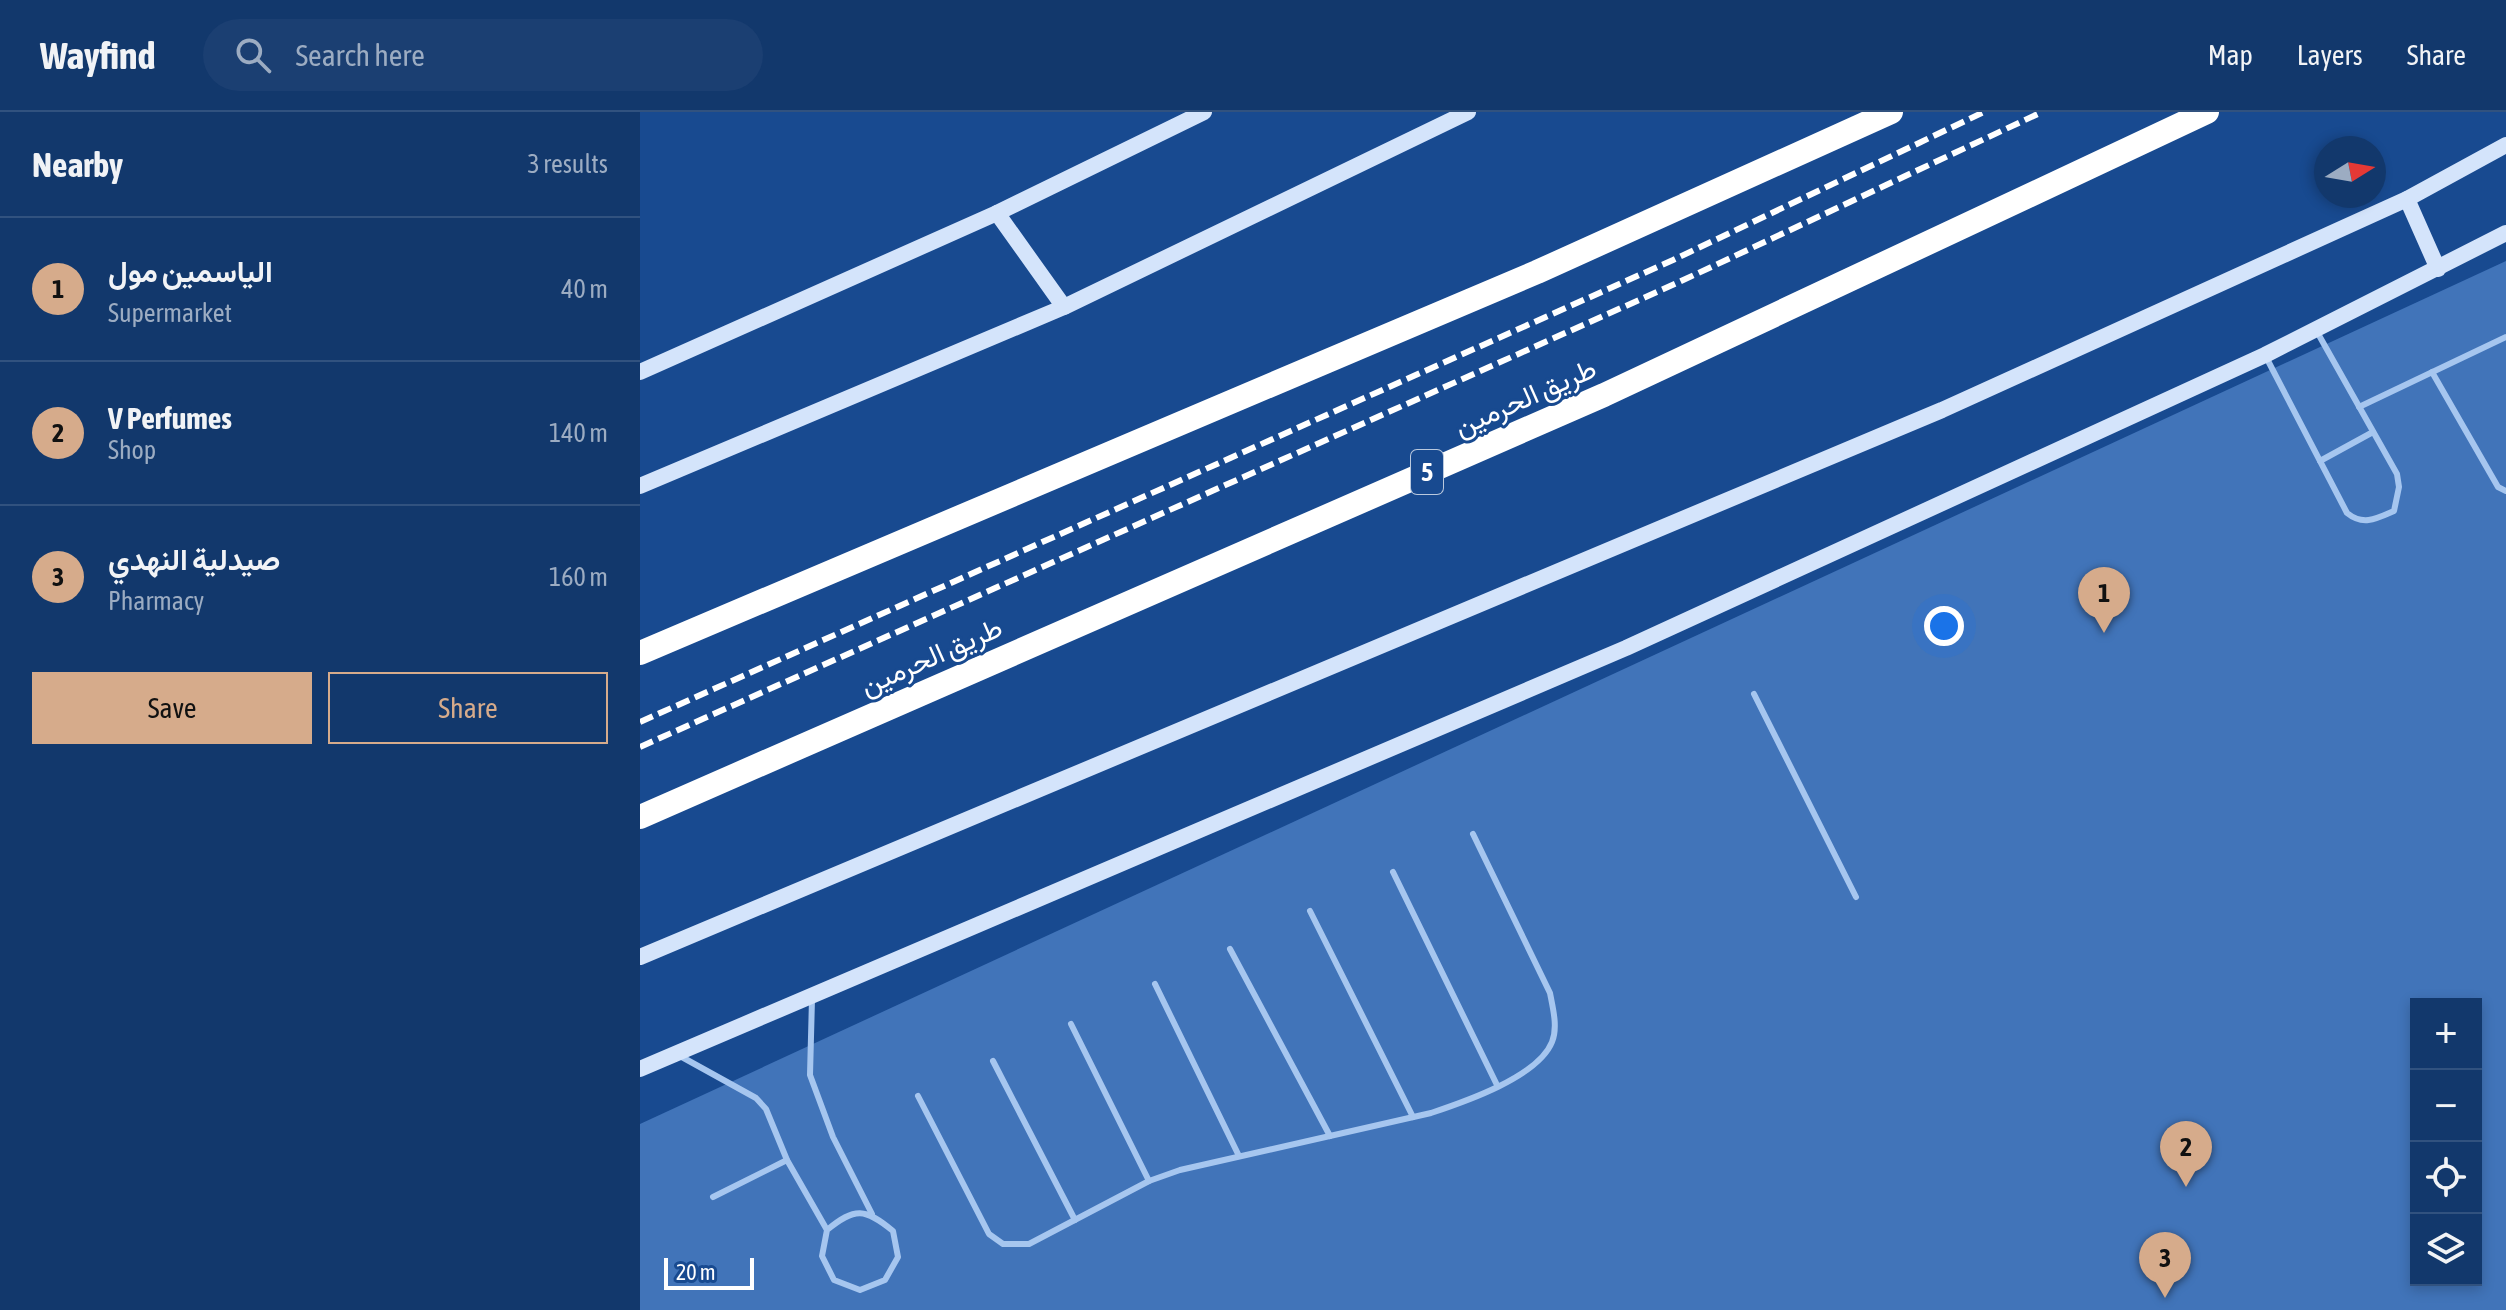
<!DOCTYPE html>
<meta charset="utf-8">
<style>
body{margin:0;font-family:"Asap Condensed",Vazirmatn,sans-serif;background:#1b3f72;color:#f1f3f6}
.controls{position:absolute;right:24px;bottom:24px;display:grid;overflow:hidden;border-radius:0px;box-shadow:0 4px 12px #0003}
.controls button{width:72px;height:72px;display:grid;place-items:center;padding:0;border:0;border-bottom:2px solid #31527f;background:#12386c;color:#f1f3f6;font:40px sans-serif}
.compass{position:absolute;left:1674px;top:24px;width:72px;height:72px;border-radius:50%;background:#12386c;box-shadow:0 4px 12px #0003;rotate:79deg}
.scale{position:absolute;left:24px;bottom:20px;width:90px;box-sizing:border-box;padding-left:8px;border:4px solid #fff;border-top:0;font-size:22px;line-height:28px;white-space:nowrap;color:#fff;-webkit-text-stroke:6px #184a90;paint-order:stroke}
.you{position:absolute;left:1304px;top:514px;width:28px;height:28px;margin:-20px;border:6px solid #fff;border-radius:50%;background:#1a73e8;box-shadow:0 0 0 12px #1a73e833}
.badge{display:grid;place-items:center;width:52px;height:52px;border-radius:50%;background:#d6ab8b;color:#111;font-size:26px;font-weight:700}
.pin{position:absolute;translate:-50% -66px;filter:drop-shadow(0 2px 4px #0008)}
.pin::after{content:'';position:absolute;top:42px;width:28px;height:24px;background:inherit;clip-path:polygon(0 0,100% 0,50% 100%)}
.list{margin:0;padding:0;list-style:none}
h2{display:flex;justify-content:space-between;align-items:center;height:104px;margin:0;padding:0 32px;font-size:34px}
h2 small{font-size:26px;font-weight:400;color:#9cacc2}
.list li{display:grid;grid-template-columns:52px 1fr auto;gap:24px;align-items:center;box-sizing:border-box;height:144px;padding:0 32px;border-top:2px solid #31527f}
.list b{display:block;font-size:30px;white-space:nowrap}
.list p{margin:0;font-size:26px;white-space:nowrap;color:#9cacc2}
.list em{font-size:26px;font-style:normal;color:#9cacc2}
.actions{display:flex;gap:16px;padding:24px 32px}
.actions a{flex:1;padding:18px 0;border:2px solid #d6ab8b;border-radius:0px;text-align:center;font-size:28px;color:#d6ab8b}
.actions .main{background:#d6ab8b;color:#111}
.icon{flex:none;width:44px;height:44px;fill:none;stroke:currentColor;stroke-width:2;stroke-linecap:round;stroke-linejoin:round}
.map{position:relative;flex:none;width:1866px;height:1198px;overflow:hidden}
header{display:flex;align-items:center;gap:48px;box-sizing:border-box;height:112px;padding:0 40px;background:#12386c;border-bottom:2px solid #31527f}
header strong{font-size:38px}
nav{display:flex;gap:44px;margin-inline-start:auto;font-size:28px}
.search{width:560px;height:72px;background:#1b3f72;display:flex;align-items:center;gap:20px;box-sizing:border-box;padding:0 28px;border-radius:44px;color:#9cacc2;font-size:30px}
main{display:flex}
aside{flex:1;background:#12386c}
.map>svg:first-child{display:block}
</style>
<header>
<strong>Wayfind</strong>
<div class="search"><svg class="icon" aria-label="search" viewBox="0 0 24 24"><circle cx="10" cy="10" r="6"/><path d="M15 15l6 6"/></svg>Search here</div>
<nav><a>Map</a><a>Layers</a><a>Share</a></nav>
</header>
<main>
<aside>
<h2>Nearby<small>3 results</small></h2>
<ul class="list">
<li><span class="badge">1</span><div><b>الياسمين مول</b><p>Supermarket</p></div><em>40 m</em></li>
<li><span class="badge">2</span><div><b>V Perfumes</b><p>Shop</p></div><em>140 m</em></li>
<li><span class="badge">3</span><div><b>صيدلية النهدي</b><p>Pharmacy</p></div><em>160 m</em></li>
</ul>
<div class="actions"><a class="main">Save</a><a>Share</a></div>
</aside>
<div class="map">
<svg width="1866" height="1198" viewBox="0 0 1866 1198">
<rect width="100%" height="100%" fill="#184a90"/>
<path fill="#4174b9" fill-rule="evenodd" d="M1866 149V1198H0V1012ZM1776 892H1836V1168H1776Z"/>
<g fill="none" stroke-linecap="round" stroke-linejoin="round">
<g stroke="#a6c6ef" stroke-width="6">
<path d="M1625 243 1707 401C1723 414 1736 407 1754 399L1759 375 1757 362 1676 218"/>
<path d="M1792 260 1858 375 1866 379"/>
<path d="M1719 295 1866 225"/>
<path d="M1680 349 1733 320"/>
<path d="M1114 582 1216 785"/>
<path d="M753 760 857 973"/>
<path d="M670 799 773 1005"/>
<path d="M590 837 690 1024"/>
<path d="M515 872 599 1044"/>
<path d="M172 887 170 963 193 1025 232 1102"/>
<path d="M431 912 509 1069"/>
<path d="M40 944 116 986 126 997 147 1048 187 1118 182 1144 194 1168 220 1178 245 1168 258 1145 253 1119C225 1096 215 1095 187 1118"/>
<path d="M353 949 435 1108"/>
<path d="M278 984 349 1122 363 1132H389L509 1069 540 1058 791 1001C824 990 898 965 912 930 918 915 913 897 910 881L833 722"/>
<path d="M73 1085 147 1048"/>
</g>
<g stroke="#d4e4fb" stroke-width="16">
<path d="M1767 87 1798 157"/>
<path d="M357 101 424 195"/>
<path d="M0 260 357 101 564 0"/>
<path d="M0 374 424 195 828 0"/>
<path d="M0 845 1302 298 1767 87 1866 33"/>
<path d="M0 957 986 536 1625 243 1866 121"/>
</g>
<g stroke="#fff" stroke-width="24">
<path d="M0 541 897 160 1251 0"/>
<path d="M0 705 964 283 1567 0"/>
</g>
<g stroke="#fff" stroke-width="6" stroke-dasharray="14 6" stroke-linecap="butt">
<path d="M0 610 1033 148 1344 0"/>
<path d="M0 635 1037 171 1402 0"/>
</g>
</g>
<g text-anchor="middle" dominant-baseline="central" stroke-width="6" stroke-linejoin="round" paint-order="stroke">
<rect fill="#184a90" stroke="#bac9de" stroke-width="2" x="771" y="338" width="32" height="44" rx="6"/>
<g font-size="26" font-weight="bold" fill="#fff">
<text x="787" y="360">5</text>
</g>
<g font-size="28" fill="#fff" stroke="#184a90">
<text transform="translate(885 285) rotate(-24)">طريق الحرمين</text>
<text transform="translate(291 544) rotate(-24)">طريق الحرمين</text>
</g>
</g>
</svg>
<div class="controls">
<button>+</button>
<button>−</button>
<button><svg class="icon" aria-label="locate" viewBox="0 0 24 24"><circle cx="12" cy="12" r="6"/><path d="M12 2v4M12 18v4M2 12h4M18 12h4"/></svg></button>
<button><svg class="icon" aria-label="layers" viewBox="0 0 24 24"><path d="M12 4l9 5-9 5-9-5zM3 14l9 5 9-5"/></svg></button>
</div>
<svg class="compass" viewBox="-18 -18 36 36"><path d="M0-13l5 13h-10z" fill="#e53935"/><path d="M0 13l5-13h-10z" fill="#9cacc2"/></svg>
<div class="scale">20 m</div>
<div class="you"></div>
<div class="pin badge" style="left:1464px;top:521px">1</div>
<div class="pin badge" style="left:1546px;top:1075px">2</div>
<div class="pin badge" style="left:1525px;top:1186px">3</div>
</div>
</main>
